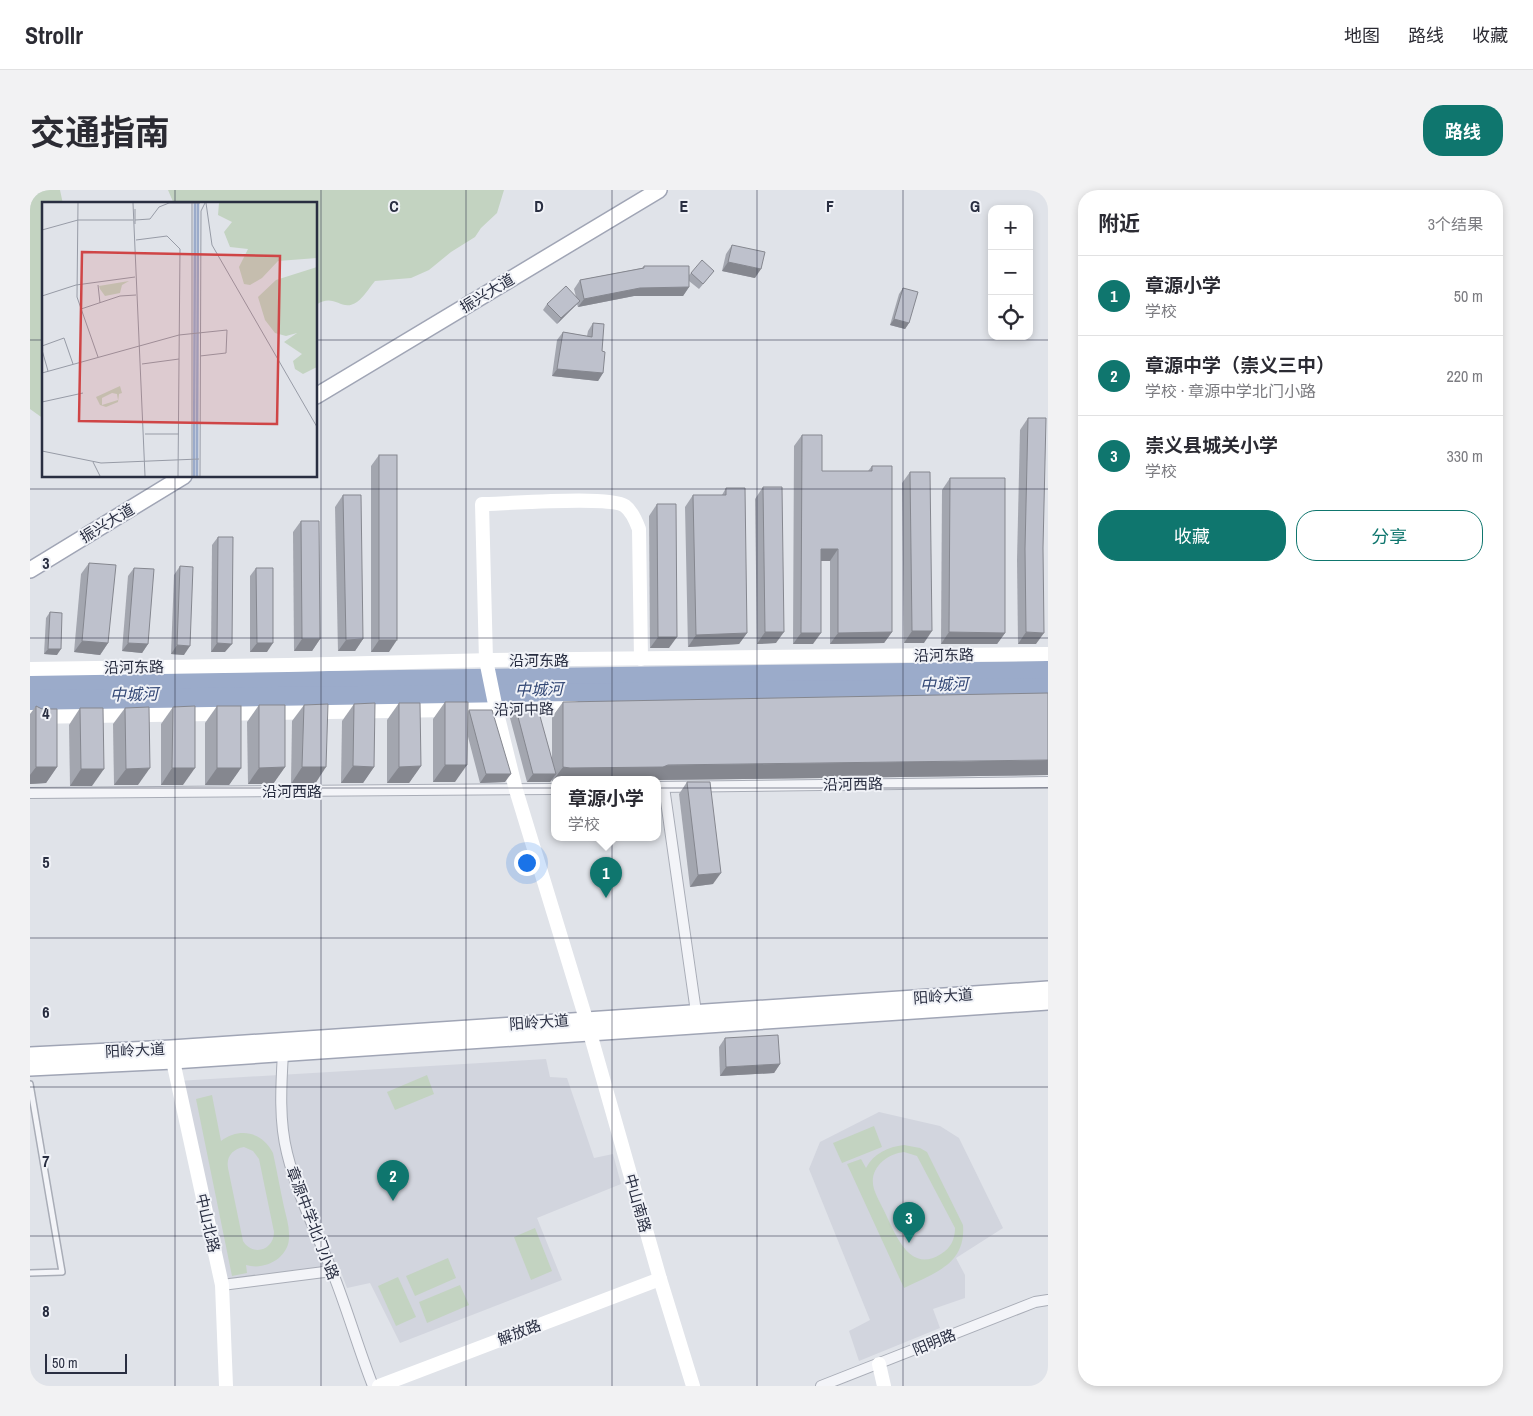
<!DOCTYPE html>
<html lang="zh">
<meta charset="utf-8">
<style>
body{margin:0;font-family:"Archivo Narrow","Noto Sans SC",sans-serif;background:#f2f2f3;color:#2b2b33}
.controls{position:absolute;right:15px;top:15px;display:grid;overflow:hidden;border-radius:10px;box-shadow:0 2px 8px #0003}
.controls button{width:45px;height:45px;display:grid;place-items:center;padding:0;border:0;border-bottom:1px solid #e1e1e2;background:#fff;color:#2b2b33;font:25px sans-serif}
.scale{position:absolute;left:15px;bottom:12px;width:82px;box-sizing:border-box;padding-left:5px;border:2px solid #292e41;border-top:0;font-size:14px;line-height:18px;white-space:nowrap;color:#292e41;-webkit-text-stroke:4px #f0f2f7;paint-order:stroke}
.you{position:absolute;left:496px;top:672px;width:18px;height:18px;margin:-12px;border:4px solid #fff;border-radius:50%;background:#1a73e8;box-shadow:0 0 0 8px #1a73e833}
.badge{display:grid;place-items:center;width:32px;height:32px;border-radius:50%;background:#0f766e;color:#fff;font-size:16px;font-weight:700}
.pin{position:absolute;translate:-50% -41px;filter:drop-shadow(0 1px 2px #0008)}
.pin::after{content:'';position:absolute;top:26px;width:18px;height:15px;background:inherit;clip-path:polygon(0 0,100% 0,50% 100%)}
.popup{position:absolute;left:521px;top:586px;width:110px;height:65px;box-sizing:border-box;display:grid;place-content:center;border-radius:10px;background:#fff;filter:drop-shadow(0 1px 4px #0005);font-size:16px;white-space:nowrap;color:#7c7c81}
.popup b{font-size:19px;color:#2b2b33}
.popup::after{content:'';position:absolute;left:50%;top:100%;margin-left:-10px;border:10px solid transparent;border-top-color:#fff}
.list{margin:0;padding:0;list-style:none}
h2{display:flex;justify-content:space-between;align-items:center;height:65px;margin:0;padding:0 20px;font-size:21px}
h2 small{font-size:16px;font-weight:400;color:#7c7c81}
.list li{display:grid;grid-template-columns:32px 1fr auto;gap:15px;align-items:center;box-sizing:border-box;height:80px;padding:0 20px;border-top:1px solid #e1e1e2}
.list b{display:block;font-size:19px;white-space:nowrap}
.list p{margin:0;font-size:16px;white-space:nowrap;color:#7c7c81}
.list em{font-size:16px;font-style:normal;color:#7c7c81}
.actions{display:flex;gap:10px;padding:15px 20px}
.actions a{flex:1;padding:11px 0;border:1px solid #0f766e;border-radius:20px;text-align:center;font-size:18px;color:#0f766e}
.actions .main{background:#0f766e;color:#fff}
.icon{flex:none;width:28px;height:28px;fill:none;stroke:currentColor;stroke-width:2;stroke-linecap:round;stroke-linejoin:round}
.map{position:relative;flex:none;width:1018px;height:1196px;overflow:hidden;border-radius:20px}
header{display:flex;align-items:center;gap:30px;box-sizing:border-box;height:70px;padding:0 25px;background:#fff;border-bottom:1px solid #e1e1e2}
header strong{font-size:24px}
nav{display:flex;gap:28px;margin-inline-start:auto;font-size:18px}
.intro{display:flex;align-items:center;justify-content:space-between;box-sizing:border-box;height:120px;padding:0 30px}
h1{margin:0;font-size:35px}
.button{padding:12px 22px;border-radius:20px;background:#0f766e;color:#fff;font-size:18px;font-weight:700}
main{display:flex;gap:30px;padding:0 30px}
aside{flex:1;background:#fff;border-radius:20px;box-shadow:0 2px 8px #0003}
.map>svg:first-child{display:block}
</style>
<header>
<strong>Strollr</strong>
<nav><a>地图</a><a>路线</a><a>收藏</a></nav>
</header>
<div class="intro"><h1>交通指南</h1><a class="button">路线</a></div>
<main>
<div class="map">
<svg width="1018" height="1196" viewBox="0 0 1018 1196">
<rect width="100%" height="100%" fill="#e0e3e9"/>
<g fill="#d2d5de">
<path d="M516 869 520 887 537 888 564 968 583 964 591 994 507 1028 532 1090 370 1153 340 1093 317 1098 309 1077 196 1091 147 891Z"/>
<path d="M849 922 910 936 929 948 973 1038 926 1068 935 1085V1108L903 1119 910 1138 829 1171 819 1141 840 1130 779 979 790 952Z"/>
</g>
<g fill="#c3d3c1" fill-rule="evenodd">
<path d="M0 0H30L33 14H14V229L0 219Z"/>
<path d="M138 0H474L467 23 451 38 445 47 421 62 399 80 381 88 345 91C339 98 334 107 327 112 311 123 305 102 286 115V14H144Z"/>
<path d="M397 885 404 904 365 920 357 902Z"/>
<path d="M182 905 191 951C210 937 232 942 243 963 247 981 250 999 254 1017 256 1026 259 1035 259 1044 261 1067 236 1081 216 1075L217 1083 202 1086 166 909ZM214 957 223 961 229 969 244 1042C244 1060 223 1067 213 1051L198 978C196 966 203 959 214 957Z"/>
<path d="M844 936 852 957 812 973 803 953Z"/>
<path d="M874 955 890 958 897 962 933 1035C936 1075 904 1083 874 1098L817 974 831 969 836 978C844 963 858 957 874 955ZM874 962 887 966 925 1038C925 1049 921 1058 911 1064 881 1083 867 1048 857 1027 853 1018 847 1008 844 999 838 979 856 964 874 962Z"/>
<path d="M505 1038 522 1081 501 1090 484 1047Z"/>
<path d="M418 1068 426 1088 385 1106 376 1086Z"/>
<path d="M368 1087 386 1127 366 1136 348 1096Z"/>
<path d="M430 1095 439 1115 397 1133 389 1112Z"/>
</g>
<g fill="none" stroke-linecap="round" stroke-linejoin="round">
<g stroke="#9babca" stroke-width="20">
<path d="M0 495 1018 481"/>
<path d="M0 510 1018 498"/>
</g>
<g stroke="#a9adb7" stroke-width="8">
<path id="lane" d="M0 894 32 1082 0 1083"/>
</g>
<g stroke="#a9adb7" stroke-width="12">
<g id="street">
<path d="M627 597 1018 592"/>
<path d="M634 597 666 822"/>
<path d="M0 603 525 599"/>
<path d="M253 863C251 896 249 931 257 963 267 1004 286 1042 302 1081 317 1118 328 1158 343 1196"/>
<path d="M192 1095 302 1081"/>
<path d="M791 1196 1005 1112 1018 1110"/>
</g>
</g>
<g stroke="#a0a5b5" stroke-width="18">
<g id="primary">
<path d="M286 206 629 0"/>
<path d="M0 380 154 286"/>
<path d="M0 865 141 858 1018 799"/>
<path d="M0 878 143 871 1018 812"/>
</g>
</g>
<use href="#lane" stroke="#f3f4f8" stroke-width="5"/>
<use href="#street" stroke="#f3f4f8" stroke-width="10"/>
<g stroke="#fff" stroke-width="14">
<path d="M611 469 609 339C606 331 602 321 595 316 579 305 477 314 452 314L456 470 466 519 486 600 556 829 630 1089 663 1196"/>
<path d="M0 479 258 475 463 470 1018 464"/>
<path d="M0 527 545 518"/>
<path d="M143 871 192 1095 196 1196"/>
<path d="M849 1174 854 1196"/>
<path d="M349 1196 630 1089"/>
</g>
<use href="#primary" stroke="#fff" stroke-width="15"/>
</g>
<g fill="#a3a6af">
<path d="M702 55 725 88 692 81 696 64Z"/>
<path d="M614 76 659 85 661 83 684 81 669 99 659 91V97L653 106H604L548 117 547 114 527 134 513 120 517 114 546 107 544 99 550 90 612 78Z"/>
<path d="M873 98 879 133 875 139 860 135 869 104Z"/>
<path d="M563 133 572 161 573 183 568 191 522 186 527 150 533 142 557 146 558 141Z"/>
<path d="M998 228 1006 454H988L987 370 990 240Z"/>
<path d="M772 245 792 281H838L842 276 862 442 854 453 800 454V371H791L783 454H763L764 256Z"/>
<path d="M349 265 359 462H341V276Z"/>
<path d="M880 282 894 453H874L872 293Z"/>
<path d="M920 288 975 443 967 454H911L912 300Z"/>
<path d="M733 297 746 453 727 454 725 309Z"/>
<path d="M696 298 717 443 709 454 658 457 655 317 663 305H692Z"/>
<path d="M313 305 333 449 325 461H308L305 317Z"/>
<path d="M627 314 639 458H620L619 326Z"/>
<path d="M271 331 290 449 282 461H264L263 342Z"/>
<path d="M188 347 195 462H181L182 355Z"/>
<path d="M59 373 78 453 70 465 44 462 51 384Z"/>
<path d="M150 376 154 465 141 464 144 385Z"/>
<path d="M104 378 118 454 112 463 92 461 98 386Z"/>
<path d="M226 378 237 462H220V386Z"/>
<path d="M20 422 27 465 14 464 16 428Z"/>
<path d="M415 512 437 523 439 520 475 592 450 593 437 543 425 592H403V529Z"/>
<path d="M533 512 1018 585 627 590V589L522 592V590L520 592H497L480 528 486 519 522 568V527Z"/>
<path d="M369 513 391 576 379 593H357V530Z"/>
<path d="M324 514 344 577 333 593H311L312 531Z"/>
<path d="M229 515 255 577 243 594H218L217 532Z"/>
<path d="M274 515 285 594H261L262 531Z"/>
<path d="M6 516 27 577 16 593 0 594V524Z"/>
<path d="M187 516 211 578 199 595H175V533Z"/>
<path d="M143 517 153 595H131V534Z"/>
<path d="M50 518 62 596H40L39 535Z"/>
<path d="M95 518 108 595H84L83 534Z"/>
<path d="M657 592 683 694 660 697 649 604Z"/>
<path d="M695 848 750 874 744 883 690 886 689 857Z"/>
</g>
<g fill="#85878f">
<path d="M698 72 731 79 725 88 692 81Z"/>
<path d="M659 97 653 106H604L548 117 554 109 610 98Z"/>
<path d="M550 111 527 134 531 128Z"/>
<path d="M864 129 879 133 875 139 860 135Z"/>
<path d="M527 179 573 183 568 191 522 186Z"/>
<path d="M791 359H808L800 371H783Z"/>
<path d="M882 441H902L894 453H874Z"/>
<path d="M735 442H754L746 453 727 454Z"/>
<path d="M862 442 854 453 800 454 808 443Z"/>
<path d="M919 442 975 443 967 454H911Z"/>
<path d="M996 442 1014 443 1006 454H988Z"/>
<path d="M717 443 709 454 658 457 666 445Z"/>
<path d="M771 443H791L783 454H763Z"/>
<path d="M628 447H647L639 458H620Z"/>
<path d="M272 449H290L282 461H264Z"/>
<path d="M333 449 325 461H308L316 450Z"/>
<path d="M349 450H367L359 462H341Z"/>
<path d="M52 451 78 453 70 465 44 462Z"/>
<path d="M98 453 118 454 112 463 92 461Z"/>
<path d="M187 453 202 454 195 462H181Z"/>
<path d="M227 453H243L237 462H220Z"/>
<path d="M147 455 160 456 154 465 141 464Z"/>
<path d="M18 459H31L27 465 14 464Z"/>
<path d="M1018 570V585L627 590V589H525V593L522 592 533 577Z"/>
<path d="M415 575H437L425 592H403Z"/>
<path d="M323 576 344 577 333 593H311Z"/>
<path d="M391 576 379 593H357L369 577Z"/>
<path d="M6 577H27L16 593 0 594V585Z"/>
<path d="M255 577 243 594H218L229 578Z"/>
<path d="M272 577H296L285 594H261Z"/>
<path d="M120 578 108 595H84L96 579Z"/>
<path d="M142 578H165L153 595H131Z"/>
<path d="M187 578H211L199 595H175Z"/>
<path d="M51 579H74L62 596H40Z"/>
<path d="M456 584H481L475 592 450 593Z"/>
<path d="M503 584H526L520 592H497Z"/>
<path d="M691 683 683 694 660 697 668 685Z"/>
<path d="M750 874 744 883 690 886 696 877Z"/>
</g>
<g fill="#bec1cc" stroke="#85878f">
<path d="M702 55 735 62 731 79 698 72Z"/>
<path d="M672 70 684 81 673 94 661 83Z"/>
<path d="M614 76H659V97L610 98 554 109 550 90 614 78Z"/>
<path d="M536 96 550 111 531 128 517 114Z"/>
<path d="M873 98 888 102 879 133 864 129Z"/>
<path d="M563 133 574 134 572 161 575 162 573 183 527 179 533 142 562 147Z"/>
<path d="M998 228H1016L1013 358 1014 443 996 442 995 359Z"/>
<path d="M772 245H792V281H842V276H862V442L808 443V359H791V443H771Z"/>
<rect x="349" y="265" width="18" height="185"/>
<path d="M880 282H900L902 441H882Z"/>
<path d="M920 288H975V443L919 442Z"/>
<path d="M733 297H752L754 442H735Z"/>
<path d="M696 298H715L717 443 666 445 663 305H696Z"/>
<path d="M313 305H331L333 449 316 450Z"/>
<path d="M627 314H646L647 447H628Z"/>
<path d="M271 331H289L290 449H272Z"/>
<path d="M188 347H203L202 454 187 453Z"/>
<path d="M59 373 86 375 78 453 52 451Z"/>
<path d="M150 376 163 377 160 456 147 455Z"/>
<path d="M104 378 124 379 118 454 98 453Z"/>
<path d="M226 378H243V453H227Z"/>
<path d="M20 422 32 423 31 459H18Z"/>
<path d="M1018 503V570L638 575 633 577 540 578 533 577V512Z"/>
<path d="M415 512H438L437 575H415Z"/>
<path d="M345 513 344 577 323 576 324 514Z"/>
<path d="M369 513H390L391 576 369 577Z"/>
<path d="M298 514 296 577H272L274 515Z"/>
<path d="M229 515H255V577L229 578Z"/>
<path d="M6 516 12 519H27V577H6Z"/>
<path d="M165 516V578H142L143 517Z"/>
<rect x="187" y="516" width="24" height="62"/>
<path d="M119 517 120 578 96 579 95 518Z"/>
<path d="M50 518H73L74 579H51Z"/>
<path d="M486 519H508L526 584H503Z"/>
<path d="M439 520H462L481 584H456Z"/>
<path d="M657 592H680L691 683 668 685Z"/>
<path d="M748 845 750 874 696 877 695 848Z"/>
</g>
<path fill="none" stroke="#292e41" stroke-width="1" stroke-opacity="0.55" d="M145 0V14M291 0V1196M436 0V1196M582 0V1196M727 0V1196M873 0V1196M0 150H14M286 150H1018M145 286V1196M0 299H1018M0 448H1018M0 598H1018M0 748H1018M0 897H1018M0 1046H1018"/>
<g text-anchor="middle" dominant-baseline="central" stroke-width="4" stroke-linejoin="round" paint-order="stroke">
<g font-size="15" fill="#292e41" stroke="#f0f2f7">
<text transform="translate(457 103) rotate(-31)">振兴大道</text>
<text transform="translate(77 333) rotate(-31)">振兴大道</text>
<text transform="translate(914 465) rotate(-1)">沿河东路</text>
<text x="509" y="470">沿河东路</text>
<text transform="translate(104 477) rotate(-1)">沿河东路</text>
<text transform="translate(494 519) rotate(-1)">沿河中路</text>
<text transform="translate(823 594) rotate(-1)">沿河西路</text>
<text x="262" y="601">沿河西路</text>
<text transform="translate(913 806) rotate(-4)">阳岭大道</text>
<text transform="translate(509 832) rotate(-4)">阳岭大道</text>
<text transform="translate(105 860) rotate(-3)">阳岭大道</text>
<text transform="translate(608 1013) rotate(74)">中山南路</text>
<text transform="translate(178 1033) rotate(77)">中山北路</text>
<text transform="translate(283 1033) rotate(69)">章源中学北门小路</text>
<text transform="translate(489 1142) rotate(-21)">解放路</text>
<text transform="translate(904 1152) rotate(-22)">阳明路</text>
</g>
<g font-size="16" font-style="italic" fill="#324775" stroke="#f0f2f7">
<text transform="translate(914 494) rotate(-1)">中城河</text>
<text transform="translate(509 499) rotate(-1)">中城河</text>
<text transform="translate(104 504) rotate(-1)">中城河</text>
</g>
</g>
<g transform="translate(12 12)">
<rect width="275" height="275" fill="#e0e3e9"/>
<path d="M177 1H275V56L236 59 220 76 208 83 202 82 197 65 206 47 188 45 182 30 190 20 176 13ZM275 65V165L261 172 253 167 251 159 260 152 242 140 255 131 244 134 233 131 223 118 216 95 234 78ZM87 79 80 83 78 91 63 94 58 87 57 84ZM78 184 80 191 77 192 76 200 64 205 58 203 54 195ZM70 191 75 192 76 198 60 203V196Z" fill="#c3d3c1" fill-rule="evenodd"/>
<path fill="none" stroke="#9babca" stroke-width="2.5" d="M152 274 153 1M155 274 156 1"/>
<path fill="none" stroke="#979ba6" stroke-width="1" d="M36 1 35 95 56 155M91 1 103 274M150 1V274M164 1 170 43 275 225M93 7V22M93 18 108 17 117 5 127 1H158M0 28 36 18H91M94 38 125 34 138 47 136 274M56 83 58 101M0 94 34 83 93 75M39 107 78 94 94 93M0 144 22 136 31 162M0 148 6 169M100 162 137 157M0 171 137 133 185 128 184 151 158 154M0 200 41 191M103 232H137M0 249 59 261 157 257M51 260 58 274M158 274 159 9 163 1"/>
<path fill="#cf4546" fill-opacity="0.15" stroke="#cf4546" stroke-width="2.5" d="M40 50 238 54 235 222 37 219Z"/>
<rect width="275" height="275" fill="none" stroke="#292e41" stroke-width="2.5"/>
</g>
<g font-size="16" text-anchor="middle" font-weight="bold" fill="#292e41" stroke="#f0f2f7" stroke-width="4" stroke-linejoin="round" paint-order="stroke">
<text x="364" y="22">C</text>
<text x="509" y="22">D</text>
<text x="654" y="22">E</text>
<text x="800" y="22">F</text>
<text x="945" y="22">G</text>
<text x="16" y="379">3</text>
<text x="16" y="529">4</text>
<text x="16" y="678">5</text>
<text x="16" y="828">6</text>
<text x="16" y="977">7</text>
<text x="16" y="1127">8</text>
</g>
</svg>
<div class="controls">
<button>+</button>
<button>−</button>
<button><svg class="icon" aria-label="locate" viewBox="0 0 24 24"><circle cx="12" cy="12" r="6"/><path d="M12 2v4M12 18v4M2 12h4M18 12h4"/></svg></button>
</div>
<div class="scale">50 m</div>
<div class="you"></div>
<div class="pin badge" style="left:576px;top:708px">1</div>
<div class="popup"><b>章源小学</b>学校</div>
<div class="pin badge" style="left:363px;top:1011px">2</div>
<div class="pin badge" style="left:879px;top:1053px">3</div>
</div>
<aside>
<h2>附近<small>3个结果</small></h2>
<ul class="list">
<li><span class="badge">1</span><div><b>章源小学</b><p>学校</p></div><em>50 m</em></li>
<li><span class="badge">2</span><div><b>章源中学（崇义三中）</b><p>学校 · 章源中学北门小路</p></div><em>220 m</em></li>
<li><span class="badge">3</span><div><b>崇义县城关小学</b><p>学校</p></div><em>330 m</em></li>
</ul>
<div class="actions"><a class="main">收藏</a><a>分享</a></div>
</aside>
</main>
